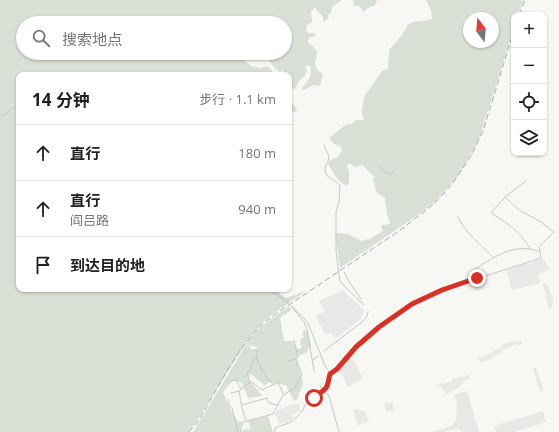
<!DOCTYPE html>
<html lang="zh">
<meta charset="utf-8">
<style>
body{margin:0;font-family:"Open Sans","Noto Sans SC",sans-serif;background:#f2f2f2;color:#202124}
.controls{position:absolute;right:12px;top:12px;display:grid;overflow:hidden;border-radius:8px;box-shadow:0 1px 3px #0004}
.controls button{width:36px;height:36px;display:grid;place-items:center;padding:0;border:0;border-bottom:1px solid #e0e0e0;background:#fff;color:#202124;font:20px sans-serif}
.compass{position:absolute;left:463px;top:12px;width:36px;height:36px;border-radius:50%;background:#fff;box-shadow:0 1px 3px #0004;rotate:344deg}
.stop{position:absolute;width:12px;height:12px;margin:-9px;border:3px solid #d93025;border-radius:50%;background:#fff}
.stop.end{background:#d93025;border-color:#fff;box-shadow:0 1px 4px #0008}
.list{margin:0;padding:0;list-style:none}
h2{display:flex;justify-content:space-between;align-items:center;height:52px;margin:0;padding:0 16px;font-size:17px}
h2 small{font-size:13px;font-weight:400;color:#757577}
.list li{display:grid;grid-template-columns:26px 1fr auto;gap:12px;align-items:center;box-sizing:border-box;height:56px;padding:0 16px;border-top:1px solid #e0e0e0}
.list b{display:block;font-size:15px;white-space:nowrap}
.list p{margin:0;font-size:13px;white-space:nowrap;color:#757577}
.list em{font-size:13px;font-style:normal;color:#757577}
.icon{flex:none;width:22px;height:22px;fill:none;stroke:currentColor;stroke-width:2;stroke-linecap:round;stroke-linejoin:round}
.map{position:relative;flex:none;width:559px;height:432px;overflow:hidden}
.search{position:absolute;background:#fff;box-shadow:0 1px 3px #0004;left:16px;top:16px;width:276px;height:44px;display:flex;align-items:center;gap:10px;box-sizing:border-box;padding:0 14px;border-radius:22px;color:#757577;font-size:15px}
.panel{position:absolute;background:#fff;box-shadow:0 1px 3px #0004;left:16px;top:72px;width:276px;height:220px;border-radius:8px}
.map>svg:first-child{display:block}
</style>
<div class="map">
<svg width="559" height="432" viewBox="0 0 559 432">
<rect width="100%" height="100%" fill="#f7f7f3"/>
<g fill="#e8e8e6">
<path d="M543 259 545 260 550 270 539 274 540 283 512 290 506 270 528 263H532L533 261Z"/>
<path d="M547 283 553 299 552 307 549 309 543 284Z"/>
<path d="M343 290 364 310 361 319 335 339 331 333 325 335 316 316 325 311 319 301Z"/>
<path d="M521 341 522 344 517 346 516 344 502 350V352L489 360 481 362 477 356 481 358 502 347 501 345 509 342Z"/>
<path d="M348 358 354 360 362 377 357 382 348 387 342 374 339 372 338 369Z"/>
<path d="M536 368 544 391 540 392 533 369Z"/>
<path d="M469 375 470 379 464 381 458 388 447 394 438 384 442 383 443 384 452 381V379Z"/>
<path d="M467 391 479 432H462L459 428 444 432H431L450 427 456 420 457 400 453 395Z"/>
<path d="M392 402 394 410 386 411 384 404Z"/>
<path d="M296 403 299 405 301 411 291 415 293 418 292 420 279 425 275 413 278 410Z"/>
<path d="M359 409 360 411 363 410 366 413 369 422 358 425 353 410Z"/>
<path d="M543 411 546 422 514 432H496L494 426Z"/>
</g>
<g fill="#d8dfd4" fill-rule="evenodd">
<path d="M0 0H342L332 7 331 13 329 14 328 19 323 22V17L315 8 311 11 312 23 307 24 306 30 308 33H315V36L309 38 308 40V42L317 51C316 61 311 67 323 74L320 86 314 85 303 90 302 88C308 81 313 76 310 66H305L307 71 304 77 300 80 295 89H293L289 81V75H285L283 70 280 72C274 68 269 61 266 54L265 53H285V23H23V53H246L244 60 251 66 260 68 267 66 271 69 273 75H19V289H273L286 298 306 291 266 319 249 338 196 422 188 432H0Z"/>
<path d="M353 0H377L375 5 368 8 364 12 359 6H354Z"/>
<path d="M426 0H524L517 15H514L513 31 479 139 471 154 457 177 435 202 415 217 340 268 335 233 348 234 361 241 370 239 383 231 381 227 382 225 390 224 387 214 385 198C374 191 377 193 373 180L375 177 362 165 355 167 349 163 347 167 349 171V184L346 185C338 183 332 171 328 163L329 161 338 157 342 150 340 146 334 144 329 138 347 124H352L356 120H364L362 112 364 97 382 71 388 69 389 50 402 35 408 25 413 22 424 21 432 19 431 10ZM469 18H493V42H469Z"/>
<path d="M289 98H291L293 105 295 106 297 110 296 112 289 111Z"/>
<path d="M290 306 291 310 280 318 284 341H293L296 349 302 348 300 340 304 337 302 334 304 330 307 331 311 345 306 353 297 356 296 358 303 383 297 400 294 401 286 385 268 382 265 386 251 374 247 378 263 396 248 398 242 383 233 380 223 392 230 409 238 422 242 421 239 432H193L246 345 250 346V349H257V347L246 344C259 326 272 318 290 306Z"/>
<path d="M268 416 273 432H241L242 430 251 429 248 421Z"/>
</g>
<g fill="none" stroke-linecap="round" stroke-linejoin="round">
<g stroke="#bbc9cd" stroke-width="1">
<path d="M344 272 348 280 361 299"/>
<path d="M272 292 288 303"/>
<path d="M292 307 304 322 307 329 314 371"/>
<path d="M324 351 362 322 367 316 368 312"/>
<path d="M313 360 318 356"/>
<path d="M320 386 329 396 339 432"/>
</g>
<g stroke="#c4c9cc" stroke-width="1">
<path d="M0 116 6 114 13 107 19 106"/>
<path d="M324 145C325 149 328 153 329 157 329 162 325 165 325 169 324 178 336 180 340 185L339 202 336 212V251L339 275 340 281 343 285 364 305"/>
<path d="M377 164 387 174H390L395 170"/>
<path d="M526 181 506 196 491 213C509 224 518 230 530 248"/>
<path d="M458 217C465 233 481 245 493 257"/>
<path d="M474 278 471 272C491 259 513 242 538 251"/>
<path d="M272 289 289 303"/>
<path d="M292 306 308 323 326 368 330 372 334 371 356 347 396 315 419 300 448 288 541 258 539 247 554 232 541 222 519 210 505 197"/>
<path d="M256 350C257 363 263 376 273 384"/>
<path d="M258 358 254 359 251 366V370L247 372 249 380 262 390 277 383 281 388 283 394"/>
<path d="M288 361 296 359 298 357 294 340"/>
<path d="M231 381 236 380 241 389"/>
<path d="M239 391 242 408 246 420"/>
<path d="M231 393 239 391 250 382"/>
<path d="M228 399 230 407 232 408 238 432"/>
<path d="M242 405 267 398 269 403 278 405"/>
<path d="M240 432 243 422 273 414 283 395 295 388 302 375 296 359"/>
<path d="M275 432V428L291 422 302 412 305 405 310 402 315 395 325 389 329 382V378L332 372"/>
</g>
<g stroke="#a4acb1" stroke-width="1" stroke-dasharray="6 3" stroke-linecap="butt">
<path d="M519 15 525 0"/>
<path d="M189 432 198 421C218 389 240 340 271 317L399 231 435 203 453 183 471 156 483 131 514 30"/>
</g>
</g>
<g fill="none" stroke-linecap="round" stroke-linejoin="round">
<path stroke="#d93025" stroke-width="5" d="M314 398C317 394 321 393 325 389 329 385 328 380 330 374L337 369 356 347 379 327 412 304 442 290 477 278"/>
</g>
</svg>
<div class="controls">
<button>+</button>
<button>−</button>
<button><svg class="icon" aria-label="locate" viewBox="0 0 24 24"><circle cx="12" cy="12" r="6"/><path d="M12 2v4M12 18v4M2 12h4M18 12h4"/></svg></button>
<button><svg class="icon" aria-label="layers" viewBox="0 0 24 24"><path d="M12 4l9 5-9 5-9-5zM3 14l9 5 9-5"/></svg></button>
</div>
<svg class="compass" viewBox="-18 -18 36 36"><path d="M0-13l5 13h-10z" fill="#e53935"/><path d="M0 13l5-13h-10z" fill="#757577"/></svg>
<div class="stop" style="left:314px;top:398px"></div>
<div class="stop end" style="left:477px;top:278px"></div>
<div class="search"><svg class="icon" aria-label="search" viewBox="0 0 24 24"><circle cx="10" cy="10" r="6"/><path d="M15 15l6 6"/></svg>搜索地点</div>
<section class="panel">
<h2>14 分钟<small>步行 · 1.1 km</small></h2>
<ul class="list">
<li><svg class="icon" aria-label="ahead" viewBox="0 0 24 24"><path d="M12 20V5M6 11l6-6 6 6"/></svg><div><b>直行</b></div><em>180 m</em></li>
<li><svg class="icon" aria-label="ahead" viewBox="0 0 24 24"><path d="M12 20V5M6 11l6-6 6 6"/></svg><div><b>直行</b><p>阎吕路</p></div><em>940 m</em></li>
<li><svg class="icon" aria-label="arrive" viewBox="0 0 24 24"><path d="M6 21V4h12l-3 4 3 4H6"/></svg><div><b>到达目的地</b></div></li>
</ul>
</section>
</div>
